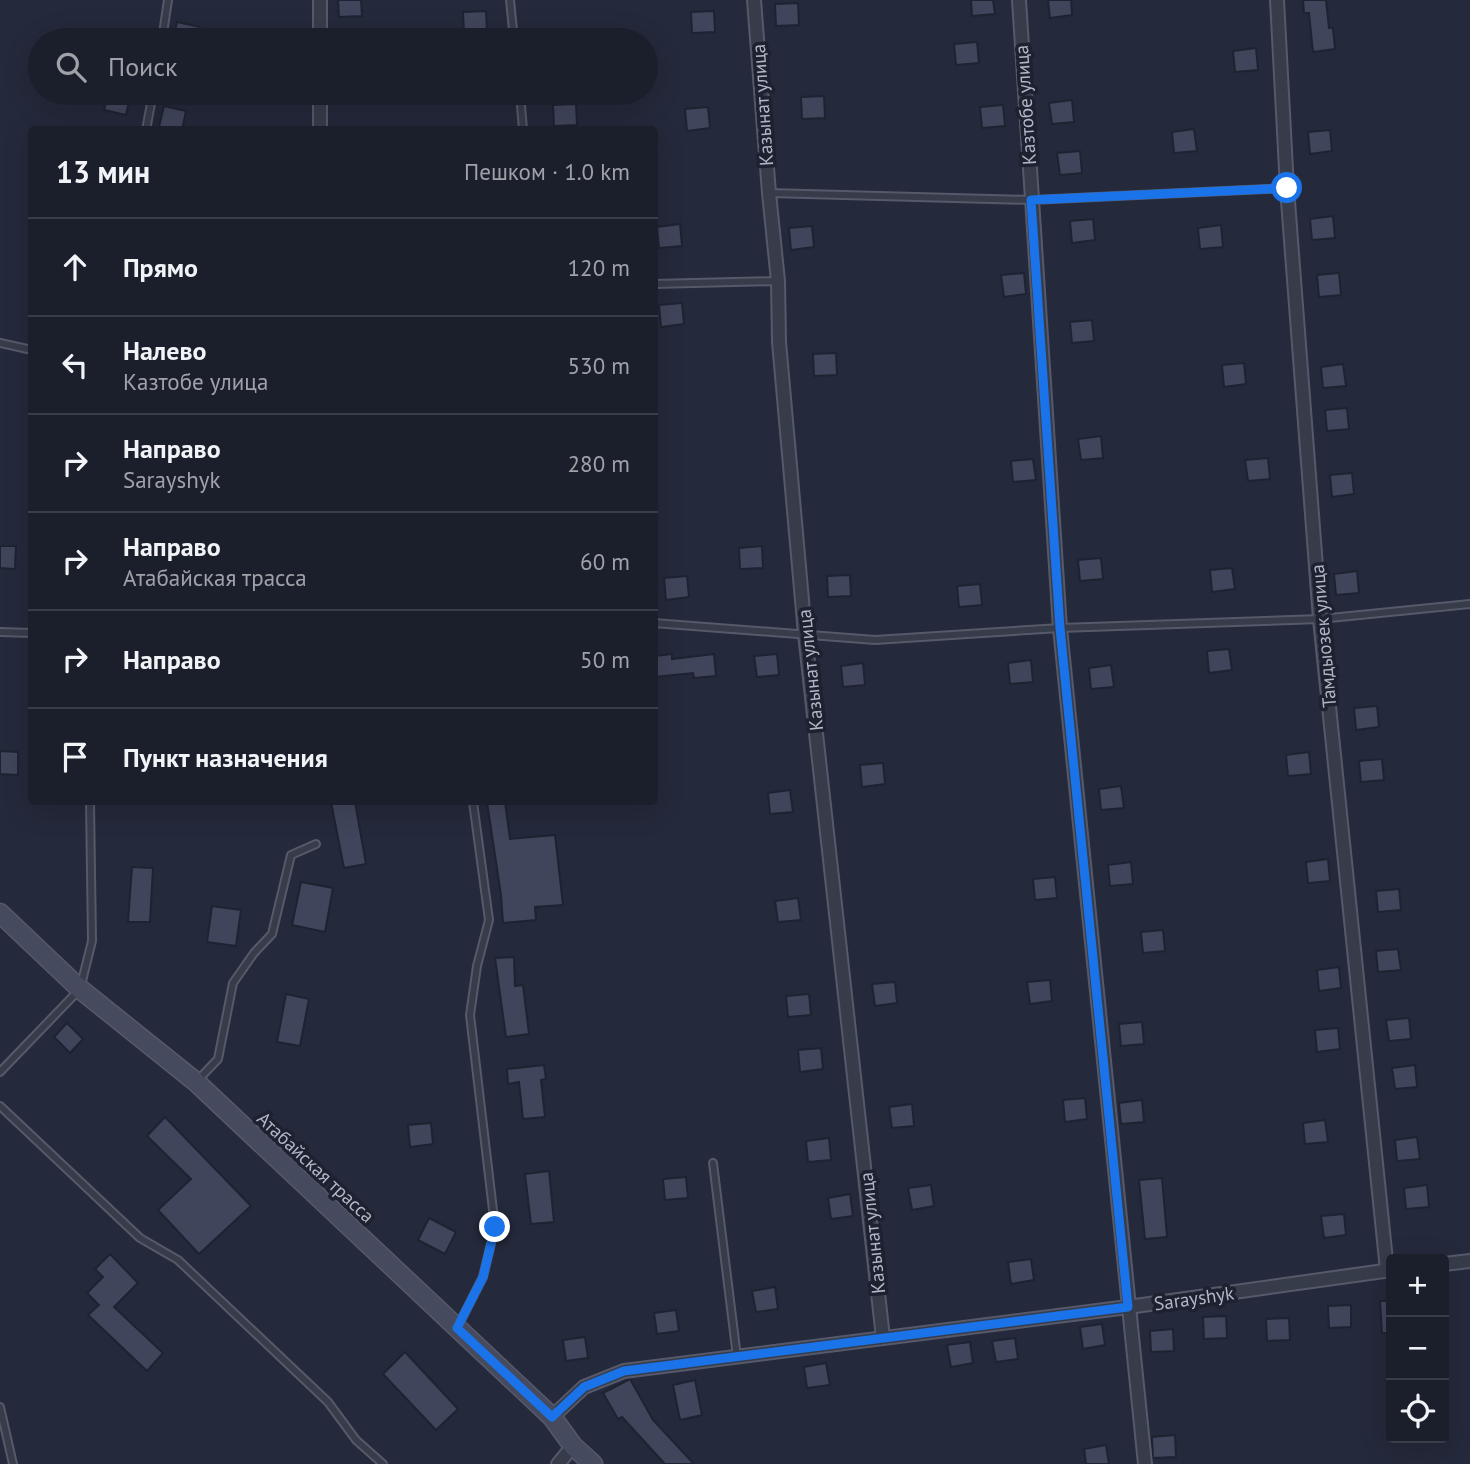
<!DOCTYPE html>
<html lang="ru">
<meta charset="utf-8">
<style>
body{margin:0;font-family:"PT Sans",sans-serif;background:#242734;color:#f1f3f6}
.controls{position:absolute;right:21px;bottom:21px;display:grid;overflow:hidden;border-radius:7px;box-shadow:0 7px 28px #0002}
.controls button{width:63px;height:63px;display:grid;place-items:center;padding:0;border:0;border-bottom:2px solid #393d48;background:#1b1f2c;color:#f1f3f6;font:35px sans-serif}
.stop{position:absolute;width:21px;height:21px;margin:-16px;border:5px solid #1a73e8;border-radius:50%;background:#fff}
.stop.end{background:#1a73e8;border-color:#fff;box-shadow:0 2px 7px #0008}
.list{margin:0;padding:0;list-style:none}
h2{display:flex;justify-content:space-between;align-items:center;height:91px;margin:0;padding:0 28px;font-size:30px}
h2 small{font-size:23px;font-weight:400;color:#a0a2a9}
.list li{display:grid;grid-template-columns:46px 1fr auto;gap:21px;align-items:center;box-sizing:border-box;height:98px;padding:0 28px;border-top:2px solid #393d48}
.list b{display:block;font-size:26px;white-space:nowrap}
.list p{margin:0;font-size:23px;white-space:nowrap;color:#a0a2a9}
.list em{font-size:23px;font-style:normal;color:#a0a2a9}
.icon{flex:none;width:38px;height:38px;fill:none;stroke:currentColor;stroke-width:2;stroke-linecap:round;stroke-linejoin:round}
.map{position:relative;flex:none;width:1470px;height:1464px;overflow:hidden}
.search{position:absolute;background:#1b1f2c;box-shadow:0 7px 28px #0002;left:28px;top:28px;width:630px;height:77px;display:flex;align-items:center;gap:18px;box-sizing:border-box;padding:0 24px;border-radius:38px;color:#a0a2a9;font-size:26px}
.panel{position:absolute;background:#1b1f2c;box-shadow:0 7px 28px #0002;left:28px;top:126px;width:630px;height:679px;border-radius:7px}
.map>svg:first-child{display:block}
</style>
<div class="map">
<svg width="1470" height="1464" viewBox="0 0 1470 1464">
<rect width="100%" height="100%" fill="#24293b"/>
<g fill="#40455b" stroke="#1e2332" stroke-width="2">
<path d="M338 0H361L362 16 339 17Z"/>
<path d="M971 0H993L995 14 972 16Z"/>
<path d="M1048 0H1071L1072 15 1050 18Z"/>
<path d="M1303 0H1326L1329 28H1333L1335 49 1313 52 1309 13H1304Z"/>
<path d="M798 3 799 25 776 26 775 4Z"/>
<path d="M486 11 487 33 464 34 463 12Z"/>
<path d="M714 11 715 32 692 33 691 12Z"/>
<path d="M177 22 200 27 196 40H173Z"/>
<path d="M977 42 979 63 956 65 954 44Z"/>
<path d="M1256 48 1258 70 1235 72 1233 51Z"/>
<path d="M108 93H131L126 115 104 110Z"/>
<path d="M824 96 825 118 802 119 801 97Z"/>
<path d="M1072 100 1074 122 1052 124 1049 103Z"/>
<path d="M576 104 577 125 554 126 553 105Z"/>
<path d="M1003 105 1005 126 982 128 980 107Z"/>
<path d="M164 106 186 111 182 130 159 127Z"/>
<path d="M708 107 710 128 687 131 685 109Z"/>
<path d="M1194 129 1197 151 1174 153 1172 132Z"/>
<path d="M1330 130 1332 151 1310 154 1308 132Z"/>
<path d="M1080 151 1082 173 1060 175 1057 153Z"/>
<path d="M1333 216 1335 238 1312 240 1310 219Z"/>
<path d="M1093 219 1095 240 1072 243 1070 221Z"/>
<path d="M680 224 682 246 659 248 657 227Z"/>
<path d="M1221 225 1223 247 1200 249 1198 228Z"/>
<path d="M812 226 814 247 791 250 789 228Z"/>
<path d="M1024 273 1026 294 1004 297 1001 275Z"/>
<path d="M1339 273 1341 295 1319 297 1317 275Z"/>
<path d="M682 303 684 324 661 327 659 305Z"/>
<path d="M1092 320 1094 341 1072 343 1070 322Z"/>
<path d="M836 353 837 375 814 376 813 354Z"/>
<path d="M1244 363 1246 384 1224 387 1222 365Z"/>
<path d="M1343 364 1346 386 1323 388 1321 367Z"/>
<path d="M1347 408 1349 429 1327 431 1325 410Z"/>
<path d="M1101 436 1103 458 1081 460 1078 439Z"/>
<path d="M1268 458 1270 479 1248 481 1245 460Z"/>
<path d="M1033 459 1036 480 1013 482 1011 461Z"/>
<path d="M1352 473 1354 494 1332 497 1330 475Z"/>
<path d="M0 546H16L15 569 0 568Z"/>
<path d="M762 546 763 568 740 569 739 548Z"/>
<path d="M1101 558 1103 579 1080 581 1078 560Z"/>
<path d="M1232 568 1235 589 1212 592 1210 570Z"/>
<path d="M1357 571 1359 593 1336 595 1334 574Z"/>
<path d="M850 575 851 596 828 597 827 576Z"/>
<path d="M687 576 689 597 666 600 664 578Z"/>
<path d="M980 584 982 605 959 607 957 586Z"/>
<path d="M1229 649 1232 670 1209 673 1207 651Z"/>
<path d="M672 654V659L714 654 716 676 694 678 693 673 654 677V656Z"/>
<path d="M777 654 779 675 757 677 754 656Z"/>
<path d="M1031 660 1033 682 1010 684 1008 663Z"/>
<path d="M863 663 865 685 843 687 841 666Z"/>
<path d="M1111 665 1114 687 1091 689 1089 668Z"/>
<path d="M1377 706 1379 727 1356 730 1354 708Z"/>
<path d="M0 751 18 752V775L0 774Z"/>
<path d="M1309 752 1311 774 1288 776 1286 755Z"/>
<path d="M1382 759 1384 780 1361 782 1359 761Z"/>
<path d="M883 763 885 784 862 787 860 765Z"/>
<path d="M1121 786 1124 808 1101 810 1099 789Z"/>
<path d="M790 790 793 812 770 814 768 793Z"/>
<path d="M331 802H355L366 864 344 868Z"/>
<path d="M487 802H505L510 839 555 835 563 905 535 907 536 920 503 923 501 895Z"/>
<path d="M1328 859 1330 881 1308 883 1306 862Z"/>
<path d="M1131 862 1133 884 1110 886 1108 865Z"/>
<path d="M132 867 153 868 150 922H128Z"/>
<path d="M1055 877 1057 898 1035 900 1033 879Z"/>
<path d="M301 882 333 888 325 932 292 925Z"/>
<path d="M1399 889 1401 910 1378 912 1376 891Z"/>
<path d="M798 898 801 920 778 922 775 901Z"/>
<path d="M212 906 241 910 236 946 207 942Z"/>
<path d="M1163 930 1165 951 1143 953 1141 932Z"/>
<path d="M1398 949 1401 970 1378 972 1376 951Z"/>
<path d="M514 957 515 986 523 985 529 1034 506 1037 495 958Z"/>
<path d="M1339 967 1341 988 1319 991 1317 970Z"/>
<path d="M1050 980 1052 1001 1030 1004 1027 982Z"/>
<path d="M895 982 897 1003 875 1006 872 984Z"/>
<path d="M286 994 309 999 300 1046 277 1042Z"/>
<path d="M809 994 811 1015 788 1017 786 996Z"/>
<path d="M1409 1018 1411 1039 1389 1041 1386 1020Z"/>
<path d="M1142 1022 1144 1044 1121 1046 1119 1024Z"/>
<path d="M67 1023 83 1039 70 1053 54 1037Z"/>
<path d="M1338 1028 1340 1049 1317 1052 1315 1030Z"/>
<path d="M821 1048 823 1069 800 1072 798 1050Z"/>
<path d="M544 1065 546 1079 541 1080 545 1117 523 1119 519 1082 508 1084 507 1069Z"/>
<path d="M1415 1065 1417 1087 1395 1089 1392 1068Z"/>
<path d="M1085 1098 1087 1119 1065 1122 1063 1100Z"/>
<path d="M1142 1100 1144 1122 1121 1124 1119 1103Z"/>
<path d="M912 1104 914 1126 892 1128 889 1107Z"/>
<path d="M165 1117 251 1206 199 1254 158 1210 191 1179 147 1136Z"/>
<path d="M1325 1120 1328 1142 1305 1144 1303 1123Z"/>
<path d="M431 1123 433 1144 410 1147 408 1125Z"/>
<path d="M1417 1137 1420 1159 1397 1161 1395 1140Z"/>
<path d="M829 1138 831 1160 808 1162 806 1141Z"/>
<path d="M549 1171 554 1222 531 1224 525 1174Z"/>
<path d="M686 1177 688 1198 665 1200 663 1179Z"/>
<path d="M1162 1178 1167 1237 1145 1239 1139 1180Z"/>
<path d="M931 1185 934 1206 912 1210 908 1188Z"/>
<path d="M1427 1185 1429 1207 1406 1209 1404 1188Z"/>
<path d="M850 1194 853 1216 831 1219 828 1198Z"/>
<path d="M1344 1214 1346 1235 1324 1238 1321 1216Z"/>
<path d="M429 1218 456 1232 445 1254 418 1240Z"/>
<path d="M110 1254 138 1283 114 1307 163 1353 147 1371 88 1315 99 1305 87 1293 103 1277 95 1269Z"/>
<path d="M1031 1259 1034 1280 1011 1284 1008 1262Z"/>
<path d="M775 1287 778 1309 756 1312 752 1291Z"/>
<path d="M1380 1301H1391V1333H1382Z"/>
<path d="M1351 1305V1327L1329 1328 1328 1306Z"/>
<path d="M676 1310 679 1331 657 1334 654 1313Z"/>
<path d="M1226 1316 1227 1338 1204 1339 1203 1317Z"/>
<path d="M1289 1318 1290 1340 1267 1341 1266 1319Z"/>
<path d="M1102 1324 1105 1345 1083 1349 1080 1327Z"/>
<path d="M1173 1329 1174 1351 1151 1352 1150 1331Z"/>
<path d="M585 1337 588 1358 566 1361 563 1340Z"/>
<path d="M1015 1338 1018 1359 996 1362 992 1341Z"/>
<path d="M970 1342 973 1363 951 1367 947 1345Z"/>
<path d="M405 1352 458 1409 436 1430 383 1374Z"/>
<path d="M826 1363 830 1385 807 1388 804 1367Z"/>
<path d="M630 1379 653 1420 694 1464H665L622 1417 618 1419 603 1393Z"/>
<path d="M695 1380 702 1415 680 1420 673 1385Z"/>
<path d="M1175 1435 1176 1457 1153 1458 1152 1437Z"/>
<path d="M1106 1445 1109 1464H1086L1084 1449Z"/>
</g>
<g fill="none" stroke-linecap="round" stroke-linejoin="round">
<g stroke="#555969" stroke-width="10">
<g id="service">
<path d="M510 0 514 40"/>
<path d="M162 40 168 0"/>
<path d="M520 93 523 130"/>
<path d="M146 130 153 93"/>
<path d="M769 193 1032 200 1287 188"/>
<path d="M654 284 778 281"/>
<path d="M0 343 32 350"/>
<path d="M654 623 875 640 1060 628 1320 619 1470 604"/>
<path d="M0 632 32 633"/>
<path d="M0 1072 80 989 92 941 90 802"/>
<path d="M197 1081 218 1059 233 983 254 953 272 934 291 855 316 844"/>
<path d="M0 1106 140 1238 178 1260 328 1402 356 1440 383 1464"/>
<path d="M713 1163 737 1357"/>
<path d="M458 1326 483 1277 495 1227 470 1015 477 966 489 920 473 802"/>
<path d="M0 1407 13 1464"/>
</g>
</g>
<g stroke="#555969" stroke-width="16">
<g id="minor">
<path d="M320 0V40"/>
<path d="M754 0 769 193 778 281 779 342 805 634 883 1338"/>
<path d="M1019 0 1060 628 1145 1464"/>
<path d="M1277 0 1287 188 1320 619 1387 1270"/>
<path d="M320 93V130"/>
<path d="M1444 1264 1470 1261"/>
<path d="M552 1417 584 1387 624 1371 1128 1307 1391 1270"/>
<path d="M558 1464 573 1446"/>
</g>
</g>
<g stroke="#555969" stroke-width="21">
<path id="secondary" d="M0 913 80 989 196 1082 552 1417 573 1446 593 1464"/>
</g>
<use href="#service" stroke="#373c4b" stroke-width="6"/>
<use href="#minor" stroke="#373c4b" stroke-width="12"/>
<use href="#secondary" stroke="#464a5e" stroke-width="18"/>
</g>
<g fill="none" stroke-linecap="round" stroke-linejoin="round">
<path stroke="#1a73e8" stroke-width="9" d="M495 1227 483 1277 457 1328 552 1417 584 1387 624 1371 1128 1307 1060 628 1031 200 1287 188"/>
</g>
<g text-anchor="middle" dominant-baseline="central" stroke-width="7" stroke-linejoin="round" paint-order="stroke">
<g font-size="19" fill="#b3b6c7" stroke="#1d2130">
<text transform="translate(762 105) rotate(-94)">Казынат улица</text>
<text transform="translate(1025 105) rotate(-94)">Казтобе улица</text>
<text transform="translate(1323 636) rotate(-95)">Тамдыозек улица</text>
<text transform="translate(810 670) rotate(-96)">Казынат улица</text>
<text transform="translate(316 1167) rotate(43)">Атабайская трасса</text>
<text transform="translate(872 1233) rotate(-96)">Казынат улица</text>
<text transform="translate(1194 1298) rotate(-8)">Sarayshyk</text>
</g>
</g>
</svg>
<div class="controls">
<button>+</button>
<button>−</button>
<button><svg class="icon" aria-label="locate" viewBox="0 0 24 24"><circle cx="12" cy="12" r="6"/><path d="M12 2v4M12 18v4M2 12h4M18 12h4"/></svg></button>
</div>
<div class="stop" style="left:1287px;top:188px"></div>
<div class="stop end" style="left:495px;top:1227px"></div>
<div class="search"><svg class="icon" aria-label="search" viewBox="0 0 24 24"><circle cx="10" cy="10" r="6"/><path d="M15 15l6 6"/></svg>Поиск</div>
<section class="panel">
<h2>13 мин<small>Пешком · 1.0 km</small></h2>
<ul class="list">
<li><svg class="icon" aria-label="ahead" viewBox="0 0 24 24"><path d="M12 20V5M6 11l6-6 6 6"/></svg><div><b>Прямо</b></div><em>120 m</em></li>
<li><svg class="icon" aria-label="left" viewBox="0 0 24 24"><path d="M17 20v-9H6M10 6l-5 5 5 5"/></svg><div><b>Налево</b><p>Казтобе улица</p></div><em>530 m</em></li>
<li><svg class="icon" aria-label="right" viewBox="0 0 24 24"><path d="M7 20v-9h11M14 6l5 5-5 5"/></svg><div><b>Направо</b><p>Sarayshyk</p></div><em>280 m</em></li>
<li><svg class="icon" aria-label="right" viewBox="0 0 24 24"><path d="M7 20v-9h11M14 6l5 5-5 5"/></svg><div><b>Направо</b><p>Атабайская трасса</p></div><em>60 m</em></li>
<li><svg class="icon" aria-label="right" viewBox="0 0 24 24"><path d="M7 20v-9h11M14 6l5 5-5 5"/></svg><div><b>Направо</b></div><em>50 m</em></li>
<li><svg class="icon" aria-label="arrive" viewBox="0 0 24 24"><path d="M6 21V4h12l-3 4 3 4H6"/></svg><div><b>Пункт назначения</b></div></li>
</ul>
</section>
</div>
